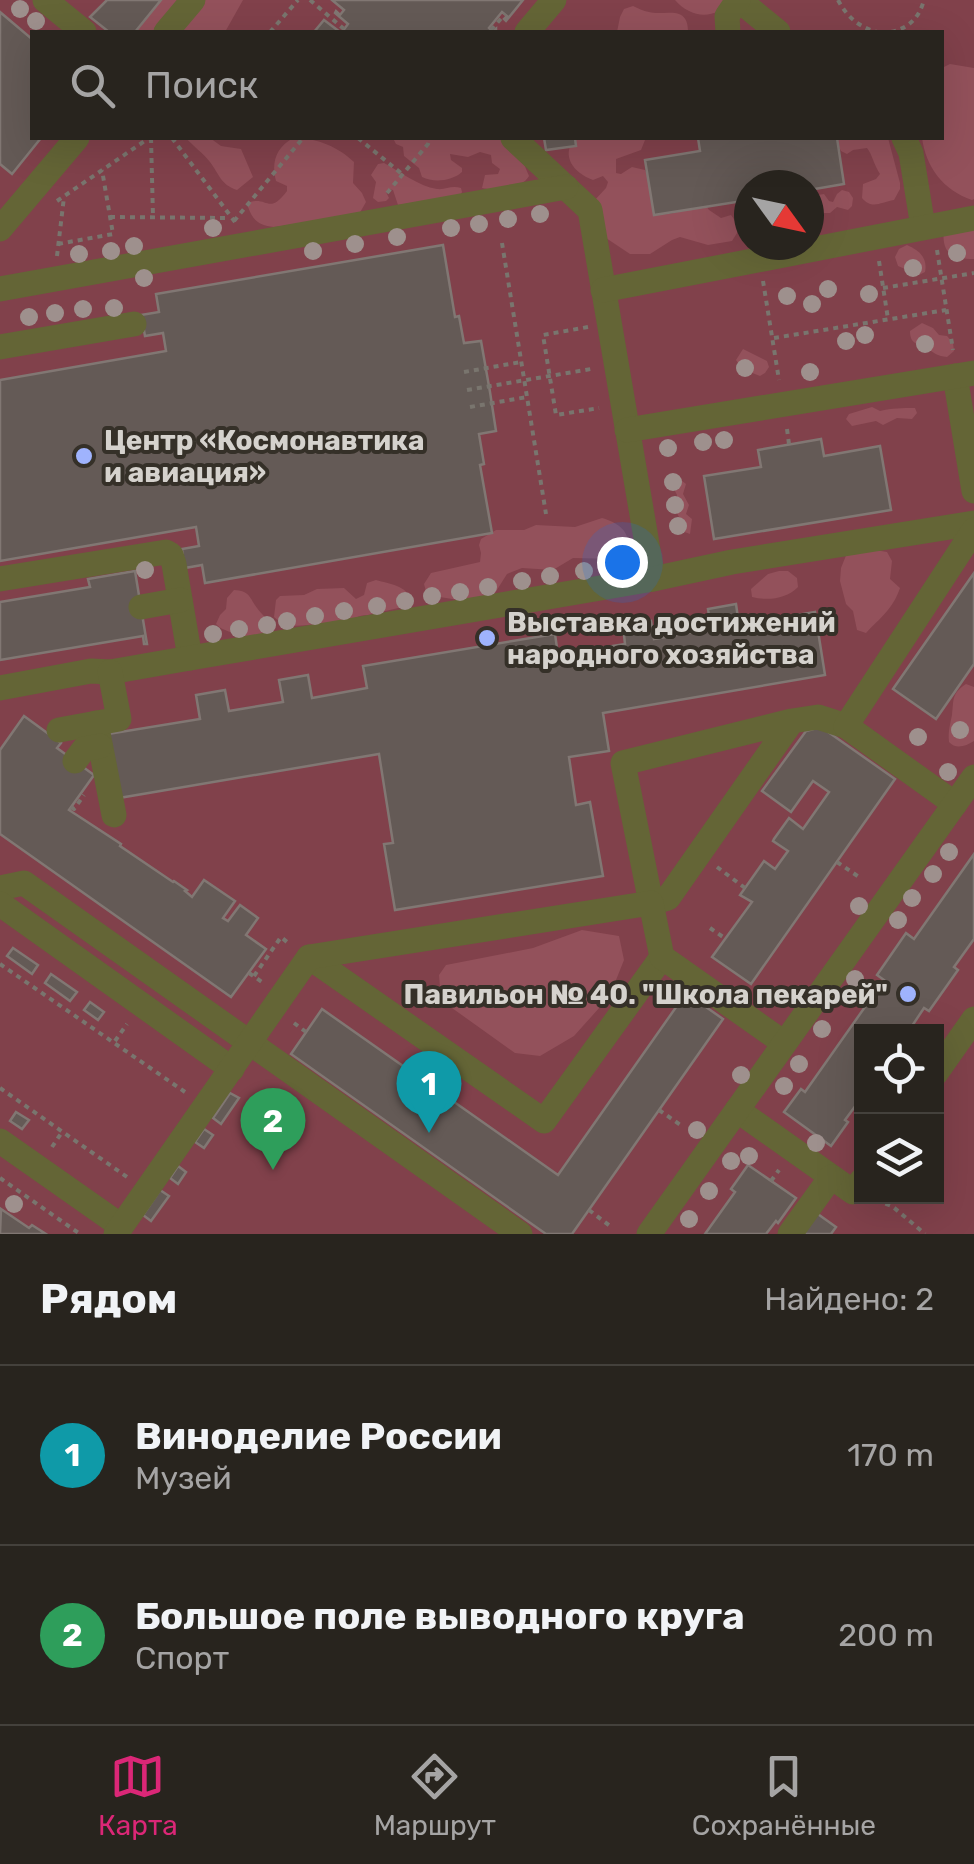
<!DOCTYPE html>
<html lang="ru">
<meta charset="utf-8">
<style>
body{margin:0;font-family:Rubik,sans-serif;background:#34302b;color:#f1f3f6}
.controls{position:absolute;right:30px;bottom:30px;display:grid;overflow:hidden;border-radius:0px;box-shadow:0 10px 40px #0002}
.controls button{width:90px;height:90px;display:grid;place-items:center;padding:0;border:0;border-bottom:2px solid #44413c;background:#28241e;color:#f1f3f6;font:50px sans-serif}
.compass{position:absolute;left:734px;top:170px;width:90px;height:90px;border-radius:50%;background:#28241e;box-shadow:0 10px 40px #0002;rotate:123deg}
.you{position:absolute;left:622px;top:562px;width:35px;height:35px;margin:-25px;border:8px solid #fff;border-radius:50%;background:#1a73e8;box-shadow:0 0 0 15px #1a73e833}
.badge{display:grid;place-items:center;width:65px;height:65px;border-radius:50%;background:#db2777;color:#fff;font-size:32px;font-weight:700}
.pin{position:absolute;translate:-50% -82px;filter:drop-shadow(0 2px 5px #0008)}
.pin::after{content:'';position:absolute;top:52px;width:35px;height:30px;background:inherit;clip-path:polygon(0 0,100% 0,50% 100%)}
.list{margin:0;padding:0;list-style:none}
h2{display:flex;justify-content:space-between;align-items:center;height:130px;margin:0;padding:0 40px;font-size:42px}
h2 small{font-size:32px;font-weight:400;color:#a5a4a4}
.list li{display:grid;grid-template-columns:65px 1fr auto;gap:30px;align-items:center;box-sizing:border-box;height:180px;padding:0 40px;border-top:2px solid #44413c}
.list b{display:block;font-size:38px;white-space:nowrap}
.list p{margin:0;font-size:32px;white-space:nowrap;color:#a5a4a4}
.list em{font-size:32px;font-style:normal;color:#a5a4a4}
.icon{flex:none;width:55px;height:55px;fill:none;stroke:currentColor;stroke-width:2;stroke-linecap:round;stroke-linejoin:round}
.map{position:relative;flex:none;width:974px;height:1234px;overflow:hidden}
.search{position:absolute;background:#28241e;box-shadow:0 10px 40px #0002;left:30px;right:30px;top:30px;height:110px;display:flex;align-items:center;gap:25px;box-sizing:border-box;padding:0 35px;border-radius:0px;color:#a5a4a4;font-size:38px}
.sheet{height:490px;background:#28241e}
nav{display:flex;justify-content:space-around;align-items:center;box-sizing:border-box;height:140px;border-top:2px solid #44413c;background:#28241e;font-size:28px;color:#a5a4a4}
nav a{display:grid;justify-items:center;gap:5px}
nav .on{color:#db2777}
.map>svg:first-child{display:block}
</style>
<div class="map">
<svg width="974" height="1234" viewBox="0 0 974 1234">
<rect width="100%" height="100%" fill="#353028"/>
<path fill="#81414b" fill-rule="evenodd" d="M0 0H974V1234H0ZM32 32H942V138H32ZM749 185H809V245H749ZM862 1032H936V1196H862Z"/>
<g fill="#93515b">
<path d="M148 0H243L225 32H117Z"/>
<path d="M675 0H730C716 21 690 18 675 0Z"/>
<path d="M633 6C638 8 643 11 649 12 664 16 688 4 688 31L617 32 620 17 624 9Z"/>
<path d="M950 64 974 68V199L972 200C943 190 926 167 922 138H942V68Z"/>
<path d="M186 138H210L221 146 241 149 253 177 237 190C221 185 219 174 210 162 203 153 193 146 186 138Z"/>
<path d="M293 138C315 137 339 147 354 162L353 183 362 193 366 202 358 216 274 227C259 225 253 221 248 207L250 202C268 197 269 215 287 191V186L276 181C271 162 276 148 293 138Z"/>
<path d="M393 138H513L529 176C522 189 496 191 482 188L485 175 498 174 500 169 492 163 491 155 480 152 468 157 450 154 451 160 462 168V172C452 181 434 183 422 177L419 168 404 156 403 147 396 144Z"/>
<path d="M575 138H643L645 140 641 150 616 159V173L621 174 632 167 645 170 652 186 656 212C671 219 688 207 703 202L709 210 721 218 731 215 738 225 737 233 732 241 708 245 680 237 672 240 650 254H630L603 236 594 201 606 188 608 182 603 176 593 180C574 173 560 156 575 138Z"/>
<path d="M834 138H888L900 183V189L894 200C881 202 872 210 862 198L863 184 876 179 880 174C874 165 872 154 867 148L853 150 847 154 841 151Z"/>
<path d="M384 163C401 172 418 186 437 189 446 190 451 185 461 188L462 192 460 196 398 205 393 190 388 189 386 192 389 198 386 201 378 202 373 198 376 182 371 175 378 164Z"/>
<path d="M842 190 849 192 853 198 852 206 848 210 837 207 830 213H818L812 208V201L818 195 824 194 829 201 833 202 837 194Z"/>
<path d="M974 221V259C950 259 941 252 944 227Z"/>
<path d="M907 245C919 250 928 258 925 272L919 275 898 266 895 257 899 249Z"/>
<path d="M922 323 933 328 939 335 947 336 953 343 954 351 947 357C937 356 936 354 928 349 918 343 910 345 910 331Z"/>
<path d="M743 349 767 361 769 367 765 373 760 376 742 369 736 360Z"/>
<path d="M872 407 880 411C892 408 902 408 915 408L917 413 912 419 897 418 883 425 876 421 852 426 846 419 849 414Z"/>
<path d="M681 480 686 484 683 494 689 505 686 514 692 519 690 534 679 530 677 525 680 519 674 507 677 495 673 487 676 482Z"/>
<path d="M602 518C624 524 638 540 618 559L573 558 553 570 522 568 507 574 495 593 465 601 427 595 424 584 431 573 480 562 481 553 479 545 481 539 496 530H524L536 525 575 527Z"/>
<path d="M875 550 887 552 892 561 890 579 900 588C893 609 880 618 866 633L857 630 853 611 846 604 840 581 841 568 847 553Z"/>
<path d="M779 571H788L797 578 798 587C786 599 768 601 752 597L751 589 768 574Z"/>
<path d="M376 580C390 584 406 585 411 600L407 606 368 615C357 615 355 619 345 622 338 624 328 623 321 624 302 624 290 631 274 617L276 600 280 596 304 595 317 589 344 588 356 599 364 595 367 583Z"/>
<path d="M234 590C250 591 249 597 257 608 262 615 268 619 273 627L266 635 242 638C235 631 222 632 216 624L220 615 226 609 227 598Z"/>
<path d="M966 684 974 687V741C966 746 956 750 949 742 948 731 950 725 952 715 954 700 951 694 966 684Z"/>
<path d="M582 930 619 936 624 960 614 985 600 1007 574 1036 540 1056 515 1053 452 1008 440 988 439 975 446 965 533 948Z"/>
</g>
<g fill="#645a56" stroke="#817773" stroke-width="2.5">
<path d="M107 0H161L135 32H109L90 17Z"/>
<path d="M332 0H523L506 21 504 19 507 16 502 12 489 28 493 32 496 29V32H342L348 24 335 13 336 11 340 15 344 10Z"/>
<path d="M0 12 32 39V138H41L12 174 0 164Z"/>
<path d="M324 20 340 32H314Z"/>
<path d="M544 138H575L576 146 546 150Z"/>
<path d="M698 138H837L844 184 809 190V185H749V200L654 215 645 160 700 151Z"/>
<path d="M443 245 455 317 459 316 464 343 481 341 490 392 496 431 479 434 484 464 480 465 492 533 205 583 202 565 185 568 183 558 182 549 199 546 196 527 0 561V380L166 351 163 333 145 336 143 325 141 315 159 312 156 294Z"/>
<path d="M821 439 824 456 880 446 891 510 714 539 704 476 761 467 758 450Z"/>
<path d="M135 571 147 644H144L143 636 0 660V602L90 587 88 579Z"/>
<path d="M974 573V664L936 719 893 689Z"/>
<path d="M736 604 739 625 815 612 825 675 603 713 609 751 569 757 576 805 590 802 603 876 395 910 384 844 393 843 379 754 119 798 108 734 200 719 196 695 225 690 229 711 283 702 279 680 308 675 312 698 367 688 363 666 555 634 558 655 625 644 623 626 651 621 654 639 711 629 708 609Z"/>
<path d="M24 716 61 743 57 748 94 775 69 810 121 844 120 846 173 882 174 881 187 890 185 891 192 897 204 880 235 901 223 918 228 921 240 905 258 918 246 935 266 949 231 997 0 834V750Z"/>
<path d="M821 727 895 779 751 984 712 957 752 902 740 895 764 861 775 869 788 851 773 841 774 839 789 818 803 829 829 792 813 781 791 812 762 791 806 731Z"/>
<path d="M974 854V939L954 967 958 970 929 1011 924 1008 908 1032H862V1097L845 1120 848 1122 831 1146 784 1112 801 1089 805 1092 884 980 877 975 906 933 914 939Z"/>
<path d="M13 948 38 965 32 974 7 956Z"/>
<path d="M51 974 77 992 70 1001 45 983Z"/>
<path d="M686 993 723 1019 572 1234H546L291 1054 322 1009 558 1175Z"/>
<path d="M90 1002 104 1012 98 1020 84 1010Z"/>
<path d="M230 1093 239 1098 221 1124 213 1118Z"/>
<path d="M16 1112 29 1120 22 1129 10 1121Z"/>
<path d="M204 1129 213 1135 204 1148 195 1142Z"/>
<path d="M748 1165 796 1198 778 1223 776 1221 766 1234H705L735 1192 731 1189Z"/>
<path d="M178 1166 186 1172 178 1184 170 1178Z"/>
<path d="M160 1190 169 1196 151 1221 143 1215Z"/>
<path d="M1 1209 29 1228 32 1225 46 1234H0Z"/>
<path d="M815 1212 836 1227 831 1234H800Z"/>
</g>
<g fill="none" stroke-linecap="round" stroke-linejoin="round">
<g stroke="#79756e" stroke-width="4" stroke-dasharray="5 5" stroke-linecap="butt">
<path d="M310 0 344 29"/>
<path d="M838 0C847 17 859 27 877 32"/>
<path d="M491 30 505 14"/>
<path d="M270 32 298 0"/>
<path d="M891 32C909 28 919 18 924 0"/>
<path d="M151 138 153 217"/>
<path d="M172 138 235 222"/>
<path d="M358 138 402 174"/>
<path d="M387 193 428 144 430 138"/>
<path d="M57 201 149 138"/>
<path d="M110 217 230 218"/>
<path d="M234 221 303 138"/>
<path d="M502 243 546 514"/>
<path d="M58 244 113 234 102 170"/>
<path d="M937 250 953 350"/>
<path d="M57 256 64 197"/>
<path d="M879 261 888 319"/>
<path d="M763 281 779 380"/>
<path d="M883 288 974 273"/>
<path d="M588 327 543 335 556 415 599 408"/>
<path d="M774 338 946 310"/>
<path d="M464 372 521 362"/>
<path d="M467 390 591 369"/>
<path d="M470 407 527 397"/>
<path d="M787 429 789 444"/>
<path d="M71 807 74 809 84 795"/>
<path d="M837 862 859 877"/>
<path d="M717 867 745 888"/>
<path d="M710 928 726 939"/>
<path d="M0 964 185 1092"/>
<path d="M249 973 262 982"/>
<path d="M254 976 281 937 287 942"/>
<path d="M294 1023 306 1032"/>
<path d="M115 1041 127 1024"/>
<path d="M0 1088 127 1177"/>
<path d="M659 1110 682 1126"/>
<path d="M52 1147 62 1132"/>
<path d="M0 1178 80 1234"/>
<path d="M771 1181 779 1170"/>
<path d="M876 1200 892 1206 925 1234"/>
<path d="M589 1210 610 1226"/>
</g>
<g stroke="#646536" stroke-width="25">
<path d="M45 0 84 32"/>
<path d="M739 0 778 32"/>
<path d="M166 32 193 0"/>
<path d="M527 32 554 0"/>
<path d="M728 32 727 16 738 0"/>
<path d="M513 138 590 210 653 579"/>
<path d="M904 138 911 153 923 227"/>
<path d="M0 229 77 138"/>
<path d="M0 289 566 187"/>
<path d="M603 290 974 218"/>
<path d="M0 347 134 324"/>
<path d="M955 376 974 491"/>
<path d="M627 430 974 373"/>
<path d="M0 579 166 552 171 555 174 564 190 658"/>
<path d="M141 607 180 600"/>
<path d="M0 688 91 671 110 672 190 658 653 579 732 562 974 523"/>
<path d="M792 721 623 763 651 903 668 898 792 721 818 717 846 726"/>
<path d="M96 723 114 815"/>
<path d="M59 730 119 719 110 672"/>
<path d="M75 761 84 749 100 746"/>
<path d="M955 804 846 726 974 530"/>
<path d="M0 888 24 883 520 1234"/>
<path d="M0 904 232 1069"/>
<path d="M309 957 544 1121 662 957"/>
<path d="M936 1073 974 1019"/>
<path d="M737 1110 853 1192 862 1180"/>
<path d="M0 1141 121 1226"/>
<path d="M116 1234 309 957 651 903 662 957 784 1043"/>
<path d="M649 1234 974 777"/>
<path d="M790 1234 831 1177"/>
</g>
</g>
<g fill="#9e908d">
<circle cx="20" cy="9" r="9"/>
<circle cx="36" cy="21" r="9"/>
<circle cx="540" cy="214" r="9"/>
<circle cx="508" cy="219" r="9"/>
<circle cx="479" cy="224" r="9"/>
<circle cx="213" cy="228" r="9"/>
<circle cx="451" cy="228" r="9"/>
<circle cx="397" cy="237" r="9"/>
<circle cx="355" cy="244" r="9"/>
<circle cx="134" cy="246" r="9"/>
<circle cx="111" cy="251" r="9"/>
<circle cx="313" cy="251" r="9"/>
<circle cx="957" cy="253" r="9"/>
<circle cx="79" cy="254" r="9"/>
<circle cx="913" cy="268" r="9"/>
<circle cx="144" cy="278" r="9"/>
<circle cx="828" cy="289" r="9"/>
<circle cx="869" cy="294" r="9"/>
<circle cx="787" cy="296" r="9"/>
<circle cx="812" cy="304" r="9"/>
<circle cx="114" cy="308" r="9"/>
<circle cx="83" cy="309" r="9"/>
<circle cx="55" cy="313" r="9"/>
<circle cx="29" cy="317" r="9"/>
<circle cx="865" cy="335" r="9"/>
<circle cx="846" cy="341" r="9"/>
<circle cx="925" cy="344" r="9"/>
<circle cx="745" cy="368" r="9"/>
<circle cx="810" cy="372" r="9"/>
<circle cx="724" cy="440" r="9"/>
<circle cx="703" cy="442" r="9"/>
<circle cx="668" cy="448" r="9"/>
<circle cx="673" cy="482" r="9"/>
<circle cx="675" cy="505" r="9"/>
<circle cx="678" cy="526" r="9"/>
<circle cx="612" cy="566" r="9"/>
<circle cx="145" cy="570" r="9"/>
<circle cx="584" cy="571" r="9"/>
<circle cx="550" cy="576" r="9"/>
<circle cx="522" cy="581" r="9"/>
<circle cx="488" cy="587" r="9"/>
<circle cx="460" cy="592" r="9"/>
<circle cx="432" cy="596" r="9"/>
<circle cx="405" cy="601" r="9"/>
<circle cx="377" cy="606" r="9"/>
<circle cx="344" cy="611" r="9"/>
<circle cx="315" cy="616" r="9"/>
<circle cx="287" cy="621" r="9"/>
<circle cx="267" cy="625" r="9"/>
<circle cx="239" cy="629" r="9"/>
<circle cx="213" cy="634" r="9"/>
<circle cx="960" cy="730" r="9"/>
<circle cx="918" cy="737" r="9"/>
<circle cx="948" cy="772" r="9"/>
<circle cx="949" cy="852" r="9"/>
<circle cx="933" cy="874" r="9"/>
<circle cx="912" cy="898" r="9"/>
<circle cx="859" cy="906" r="9"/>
<circle cx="898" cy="920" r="9"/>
<circle cx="855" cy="979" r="9"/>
<circle cx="822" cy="1029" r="9"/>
<circle cx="799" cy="1064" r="9"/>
<circle cx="741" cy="1075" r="9"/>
<circle cx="784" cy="1086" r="9"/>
<circle cx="697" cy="1130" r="9"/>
<circle cx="816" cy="1143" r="9"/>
<circle cx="749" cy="1156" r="9"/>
<circle cx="731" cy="1161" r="9"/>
<circle cx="709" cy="1191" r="9"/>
<circle cx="14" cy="1204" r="9"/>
<circle cx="689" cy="1219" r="9"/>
</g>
<g fill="#9fb3fd" stroke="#353028" stroke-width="4">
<circle cx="84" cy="456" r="10"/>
<circle cx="487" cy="638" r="10"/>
<circle cx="908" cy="994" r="10"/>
</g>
<g text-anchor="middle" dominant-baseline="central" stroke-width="8" stroke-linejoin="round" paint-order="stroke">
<g font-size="28" font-weight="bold" fill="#d5d2cd" stroke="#353028" text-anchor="start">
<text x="104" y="440">Центр «Космонавтика<tspan x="104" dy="32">и авиация»</tspan></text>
<text x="507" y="622">Выставка достижений<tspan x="507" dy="32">народного хозяйства</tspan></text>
<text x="888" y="994" text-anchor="end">Павильон № 40. "Школа пекарей"</text>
</g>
</g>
</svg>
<div class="controls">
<button><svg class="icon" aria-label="locate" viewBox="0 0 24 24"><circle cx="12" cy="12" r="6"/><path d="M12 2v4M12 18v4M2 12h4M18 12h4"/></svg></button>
<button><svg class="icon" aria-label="layers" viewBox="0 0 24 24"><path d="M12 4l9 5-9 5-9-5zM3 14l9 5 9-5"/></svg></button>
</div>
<svg class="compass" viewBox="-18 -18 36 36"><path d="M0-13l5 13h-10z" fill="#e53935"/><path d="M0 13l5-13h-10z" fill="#a5a4a4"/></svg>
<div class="you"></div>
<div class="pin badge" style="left:429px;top:1133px;background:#0f9aa8">1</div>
<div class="pin badge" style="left:273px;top:1170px;background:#2e9e5b">2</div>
<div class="search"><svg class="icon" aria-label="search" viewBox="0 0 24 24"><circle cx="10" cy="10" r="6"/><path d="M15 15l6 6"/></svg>Поиск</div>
</div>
<section class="sheet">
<h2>Рядом<small>Найдено: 2</small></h2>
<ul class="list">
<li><span class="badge" style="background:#0f9aa8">1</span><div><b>Виноделие России</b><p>Музей</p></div><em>170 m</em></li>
<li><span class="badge" style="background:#2e9e5b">2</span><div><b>Большое поле выводного круга</b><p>Спорт</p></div><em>200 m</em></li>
</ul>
</section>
<nav>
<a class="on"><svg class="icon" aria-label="map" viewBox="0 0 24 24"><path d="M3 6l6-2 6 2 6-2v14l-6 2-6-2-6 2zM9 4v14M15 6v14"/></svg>Карта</a>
<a><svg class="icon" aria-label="directions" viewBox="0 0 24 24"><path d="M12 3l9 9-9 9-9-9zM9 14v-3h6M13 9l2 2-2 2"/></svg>Маршрут</a>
<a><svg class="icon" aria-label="saved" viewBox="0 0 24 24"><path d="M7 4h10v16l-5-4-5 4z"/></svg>Сохранённые</a>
</nav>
